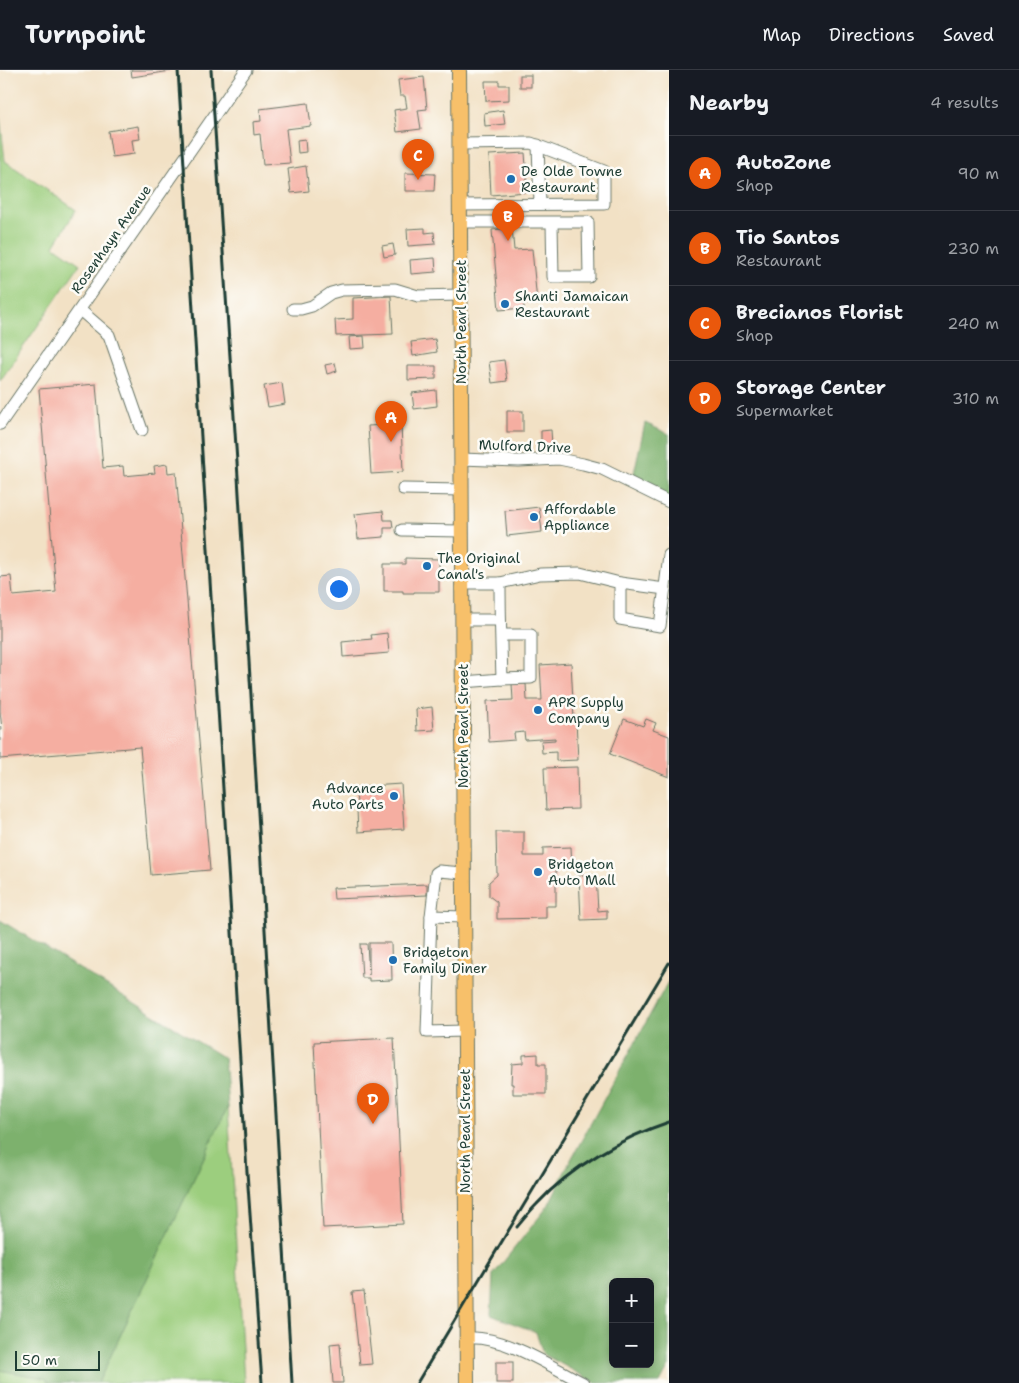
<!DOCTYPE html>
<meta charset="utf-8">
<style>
body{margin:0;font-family:"Shantell Sans",sans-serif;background:#20242c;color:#f1f3f6}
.controls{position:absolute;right:15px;bottom:15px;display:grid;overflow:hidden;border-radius:8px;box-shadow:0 2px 8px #0003}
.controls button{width:45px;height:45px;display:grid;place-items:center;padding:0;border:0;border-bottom:1px solid #363941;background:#171b24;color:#f1f3f6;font:25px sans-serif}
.scale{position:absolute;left:15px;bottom:12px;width:85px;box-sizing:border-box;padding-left:5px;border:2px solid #1f3d34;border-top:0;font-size:14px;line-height:18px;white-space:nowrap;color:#1f3d34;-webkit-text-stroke:4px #fdfcf7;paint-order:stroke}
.you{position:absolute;left:338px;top:518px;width:18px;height:18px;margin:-12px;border:4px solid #fff;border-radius:50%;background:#1a73e8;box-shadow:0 0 0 8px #1a73e833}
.badge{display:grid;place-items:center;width:32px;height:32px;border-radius:50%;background:#ea580c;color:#fff;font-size:16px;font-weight:700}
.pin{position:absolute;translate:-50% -41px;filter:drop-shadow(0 1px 2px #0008)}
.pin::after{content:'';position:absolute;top:26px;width:18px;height:15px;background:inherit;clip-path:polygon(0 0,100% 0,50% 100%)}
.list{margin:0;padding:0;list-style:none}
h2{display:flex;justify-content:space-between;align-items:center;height:65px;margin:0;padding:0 20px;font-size:21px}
h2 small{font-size:16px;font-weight:400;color:#9ea1a6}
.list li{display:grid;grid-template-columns:32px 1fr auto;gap:15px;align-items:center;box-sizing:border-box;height:75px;padding:0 20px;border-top:1px solid #363941}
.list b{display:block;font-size:19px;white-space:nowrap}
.list p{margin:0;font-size:16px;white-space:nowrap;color:#9ea1a6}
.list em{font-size:16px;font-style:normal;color:#9ea1a6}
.map{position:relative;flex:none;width:669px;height:1313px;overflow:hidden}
header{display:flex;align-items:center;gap:30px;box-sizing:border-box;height:70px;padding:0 25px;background:#171b24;border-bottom:1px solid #363941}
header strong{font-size:24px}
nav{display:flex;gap:28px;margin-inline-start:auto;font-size:18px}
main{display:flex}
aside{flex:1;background:#171b24}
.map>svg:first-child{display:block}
</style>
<header>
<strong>Turnpoint</strong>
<nav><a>Map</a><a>Directions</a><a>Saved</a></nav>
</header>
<main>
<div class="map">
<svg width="669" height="1313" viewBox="0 0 669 1313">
<rect width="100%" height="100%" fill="#fdfcf7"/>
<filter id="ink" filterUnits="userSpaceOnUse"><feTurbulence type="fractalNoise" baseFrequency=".02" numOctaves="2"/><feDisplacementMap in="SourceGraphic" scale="10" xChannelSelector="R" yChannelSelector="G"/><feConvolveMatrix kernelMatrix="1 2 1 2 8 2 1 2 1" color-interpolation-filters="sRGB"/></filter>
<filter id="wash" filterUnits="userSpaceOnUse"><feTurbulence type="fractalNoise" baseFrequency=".0096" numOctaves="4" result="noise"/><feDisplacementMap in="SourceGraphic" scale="20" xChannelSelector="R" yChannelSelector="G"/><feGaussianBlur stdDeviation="1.12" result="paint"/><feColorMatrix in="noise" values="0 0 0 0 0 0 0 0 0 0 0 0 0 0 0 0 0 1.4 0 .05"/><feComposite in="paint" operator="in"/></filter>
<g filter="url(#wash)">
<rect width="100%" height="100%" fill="#f2e1c5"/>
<g fill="#9cce7e" stroke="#5e8659">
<path d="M0 47 5 91 76 140 54 176 80 194 0 311Z"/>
<path d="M228 1036 244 1313H98Z"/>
<path d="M0 1300 44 1308 50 1313H0Z"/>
</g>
<g fill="#7db16d" stroke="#4e7750" fill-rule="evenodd">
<path d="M645 353 669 364V435L632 412Z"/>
<path d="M0 850 224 988 228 1036 98 1313H50L44 1308 0 1300Z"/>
<path d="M669 910V1296L660 1313H596L543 1284 536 1262 491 1245 493 1205 548 1136 567 1097ZM613 1212H650V1294H613Z"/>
</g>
<g id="blocks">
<g fill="#f5aea1">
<path d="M131 0H171V1L132 7Z"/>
<rect x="520" y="5" width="11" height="12"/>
<path d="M424 7 427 39 418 40 421 59 397 62 394 40 407 38 405 26H400L398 10Z"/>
<path d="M485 11H499V15H509V30L486 31Z"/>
<path d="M308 33 311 56 286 59 290 93 263 95 260 64 254 65 253 52 261 51 260 39Z"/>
<path d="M503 40 505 54 485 56 484 43Z"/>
<path d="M138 56 140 69 132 70 134 84 112 87 108 61Z"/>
<path d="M305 69 306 82 298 83 297 70Z"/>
<path d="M525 83 527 110H525L526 122 491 125 489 85Z"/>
<path d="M306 96 309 121 291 123 288 99Z"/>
<path d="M405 103 435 104 434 121H405Z"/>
<path d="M425 158V163L434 162 435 174 408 176 407 159Z"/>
<path d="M512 158 514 180 532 179 537 232 524 233V238L499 240 492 160Z"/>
<path d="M393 174 395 185 384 187 382 176Z"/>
<path d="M435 188 436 202 411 204 410 190Z"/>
<path d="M391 226 393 264 336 266 335 250 353 249V228Z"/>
<path d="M364 266 365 278 350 279 349 267Z"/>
<path d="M435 269 437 282 413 286 411 272Z"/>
<path d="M504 290 507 311 492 313 489 292Z"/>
<path d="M335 293 337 301 327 304 325 295Z"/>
<path d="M408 296H436V309L408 310Z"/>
<path d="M282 313 285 334 268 337 264 316Z"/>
<path d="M96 314 103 398 123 396 124 406 155 403 154 396 167 394 168 403 176 402 210 800 151 805 140 677 0 689V660H2L0 641V507L11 506 13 526 56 522 39 319Z"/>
<path d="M436 320 437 336 414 339 412 323Z"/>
<rect x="507" y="341" width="16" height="21"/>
<path d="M401 354 403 402 371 404 368 356Z"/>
<path d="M551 360 552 375H541V361Z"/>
<path d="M539 437 542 462 507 466 505 441Z"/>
<path d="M383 441 384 450H392L393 458H384V467L358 469 355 444Z"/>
<path d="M405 488 439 489V522H414V523H403V521H384V494H405Z"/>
<path d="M387 563 389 583 343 587 342 572 372 569 371 565Z"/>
<path d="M571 593 574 650H576L578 690 556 691V682L542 683 541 671 555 670V668L525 670 524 662 514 663 515 670 489 672 487 631 513 630 512 614H526L527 630H542L540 595Z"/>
<path d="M432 637 434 660 417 661 416 639Z"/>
<path d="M624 649 643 656 646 649 656 653 653 660 669 666V707L610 684Z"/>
<path d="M577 697 578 739 546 740 544 698Z"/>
<path d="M401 714 404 759 358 762 356 717Z"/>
<path d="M496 762H524V786H543V778L571 777 572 798H556V836H546V848L497 849V832L489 826V812L497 805Z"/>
<path d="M579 805H596L598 841 607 840V849L581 850Z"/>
<path d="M427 814V825L334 829 333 818Z"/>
<path d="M369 873H391L392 910 369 911V908H362L360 874H367L369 905Z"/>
<path d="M394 968 403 1154 323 1158 314 972Z"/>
<path d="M538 984V994H546V1024H513V1014H511L512 994 523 993V985Z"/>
<path d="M364 1221 372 1294 360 1295 352 1222Z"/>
<path d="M340 1273 343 1313H333L330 1274Z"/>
<rect x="496" y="1292" width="17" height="21"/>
</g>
</g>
</g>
<g filter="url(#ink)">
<use href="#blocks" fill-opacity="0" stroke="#697667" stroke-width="1"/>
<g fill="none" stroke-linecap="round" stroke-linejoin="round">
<g stroke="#697667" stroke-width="13">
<g id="minor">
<path d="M459 74 531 73 604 101V134L460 135"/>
<path d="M538 75 540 134"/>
<path d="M460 152H588L589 207H553L552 153"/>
<path d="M293 239H301L312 236 331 223 342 220 395 219 418 226 460 225"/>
<path d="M80 240 109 265 142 360"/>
<path d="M0 354 246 0"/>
<path d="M461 389 519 391 559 389 583 394 602 399 669 432"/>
<path d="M403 419 462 420"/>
<path d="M402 460 462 461"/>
<path d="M462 513H500C500 545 501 577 502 609L531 608V565H501"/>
<path d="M500 513 540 504 580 503 620 513V549L660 556 669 485"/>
<path d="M620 513 665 519"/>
<path d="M462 550H500"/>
<path d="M463 612 502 609"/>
<path d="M431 846 436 803 439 801 463 803"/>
<path d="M464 847 431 846 427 962 464 961"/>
<path d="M466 1268C504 1265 550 1296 583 1313"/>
</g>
</g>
<g stroke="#697667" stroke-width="16">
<path id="major" d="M459 0 467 1313"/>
</g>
<use href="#minor" stroke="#fff" stroke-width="11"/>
<use href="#major" stroke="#f7c06b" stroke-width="14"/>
<g stroke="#1f3d34" stroke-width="3">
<path d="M178 0 247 1102 262 1313"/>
<path d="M211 0 238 407 292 1313"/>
<path d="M517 1157C523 1150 530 1141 537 1134 571 1097 621 1068 669 1052"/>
<path d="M417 1313 669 893"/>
</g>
</g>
</g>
<g fill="#1f6fb2" stroke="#fdfcf7" stroke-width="2">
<circle cx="511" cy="109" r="5"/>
<circle cx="505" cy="234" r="5"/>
<circle cx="534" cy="447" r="5"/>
<circle cx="427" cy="496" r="5"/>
<circle cx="538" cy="640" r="5"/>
<circle cx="394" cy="726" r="5"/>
<circle cx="538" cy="802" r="5"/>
<circle cx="393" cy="890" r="5"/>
</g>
<g text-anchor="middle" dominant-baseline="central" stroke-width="5" stroke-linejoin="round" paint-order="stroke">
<g font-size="14" fill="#1f3d34" stroke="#fdfcf7" text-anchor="start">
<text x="521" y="101">De Olde Towne<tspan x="521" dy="16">Restaurant</tspan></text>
<text x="515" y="226">Shanti Jamaican<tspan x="515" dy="16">Restaurant</tspan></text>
<text x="544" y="439">Affordable<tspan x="544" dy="16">Appliance</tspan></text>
<text x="437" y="488">The Original<tspan x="437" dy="16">Canal's</tspan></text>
<text x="548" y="632">APR Supply<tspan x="548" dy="16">Company</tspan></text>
<text x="384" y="718" text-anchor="end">Advance<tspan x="384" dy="16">Auto Parts</tspan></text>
<text x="548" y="794">Bridgeton<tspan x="548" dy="16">Auto Mall</tspan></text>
<text x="403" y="882">Bridgeton<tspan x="403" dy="16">Family Diner</tspan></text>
</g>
<g font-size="14" fill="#1f3d34" stroke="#fdfcf7">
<text transform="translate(111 169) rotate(-55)">Rosenhayn Avenue</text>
<text transform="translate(461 252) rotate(-90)">North Pearl Street</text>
<text transform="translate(525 376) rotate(2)">Mulford Drive</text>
<text transform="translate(463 656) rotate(-90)">North Pearl Street</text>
<text transform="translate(465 1061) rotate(-90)">North Pearl Street</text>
</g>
</g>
</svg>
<div class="controls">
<button>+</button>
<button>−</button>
</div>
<div class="scale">50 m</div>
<div class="you"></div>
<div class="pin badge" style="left:391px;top:372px">A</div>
<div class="pin badge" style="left:508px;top:171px">B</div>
<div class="pin badge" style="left:418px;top:110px">C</div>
<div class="pin badge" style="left:373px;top:1054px">D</div>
</div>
<aside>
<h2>Nearby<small>4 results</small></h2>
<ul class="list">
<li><span class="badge">A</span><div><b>AutoZone</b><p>Shop</p></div><em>90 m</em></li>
<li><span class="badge">B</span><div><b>Tio Santos</b><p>Restaurant</p></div><em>230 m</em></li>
<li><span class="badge">C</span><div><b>Brecianos Florist</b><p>Shop</p></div><em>240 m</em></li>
<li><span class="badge">D</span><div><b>Storage Center</b><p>Supermarket</p></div><em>310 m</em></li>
</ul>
</aside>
</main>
